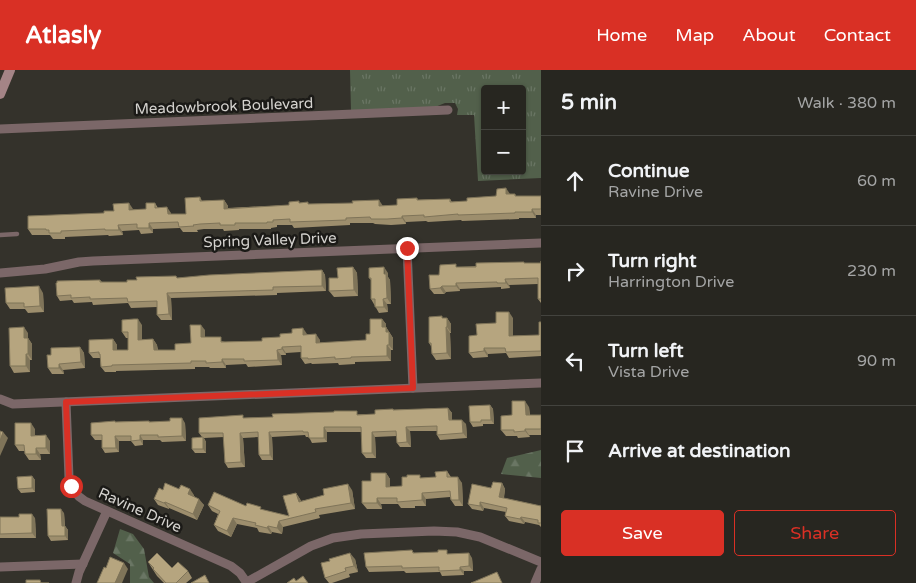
<!DOCTYPE html>
<meta charset="utf-8">
<style>
body{margin:0;font-family:"Varela Round",sans-serif;background:#2f2e29;color:#f1f3f6}
.controls{position:absolute;right:15px;top:15px;display:grid;overflow:hidden;border-radius:5px;box-shadow:0 1px 4px #0004}
.controls button{width:45px;height:45px;display:grid;place-items:center;padding:0;border:0;border-bottom:1px solid #43433e;background:#272620;color:#f1f3f6;font:25px sans-serif}
.stop{position:absolute;width:15px;height:15px;margin:-11px;border:4px solid #d93025;border-radius:50%;background:#fff}
.stop.end{background:#d93025;border-color:#fff;box-shadow:0 1px 5px #0008}
.list{margin:0;padding:0;list-style:none}
h2{display:flex;justify-content:space-between;align-items:center;height:65px;margin:0;padding:0 20px;font-size:21px}
h2 small{font-size:16px;font-weight:400;color:#a4a5a5}
.list li{display:grid;grid-template-columns:32px 1fr auto;gap:15px;align-items:center;box-sizing:border-box;height:90px;padding:0 20px;border-top:1px solid #43433e}
.list b{display:block;font-size:19px;white-space:nowrap}
.list p{margin:0;font-size:16px;white-space:nowrap;color:#a4a5a5}
.list em{font-size:16px;font-style:normal;color:#a4a5a5}
.actions{display:flex;gap:10px;padding:15px 20px}
.actions a{flex:1;padding:11px 0;border:1px solid #d93025;border-radius:5px;text-align:center;font-size:18px;color:#d93025}
.actions .main{background:#d93025;color:#fff}
.icon{flex:none;width:28px;height:28px;fill:none;stroke:currentColor;stroke-width:2;stroke-linecap:round;stroke-linejoin:round}
.map{position:relative;flex:none;width:541px;height:513px;overflow:hidden}
header{display:flex;align-items:center;gap:30px;box-sizing:border-box;height:70px;padding:0 25px;background:#d93025;color:#fff}
header strong{font-size:24px}
nav{display:flex;gap:28px;margin-inline-start:auto;font-size:18px}
main{display:flex}
aside{flex:1;background:#272620}
.map>svg:first-child{display:block}
</style>
<header>
<strong>Atlasly</strong>
<nav><a>Home</a><a>Map</a><a>About</a><a>Contact</a></nav>
</header>
<main>
<div class="map">
<svg width="541" height="513" viewBox="0 0 541 513">
<defs>
<pattern id="grass-tufts" width="24" height="20" patternUnits="userSpaceOnUse" patternTransform="scale(1.25)"><rect width="24" height="20" fill="#52604b"/><path d="M3 7l-1-3M5 7V3M7 7l1-3M15 17l-1-3M17 17v-4M19 17l1-3" fill="none" stroke="#6a7664"/></pattern>
<pattern id="forest-firs" width="22" height="20" patternUnits="userSpaceOnUse" patternTransform="scale(1.25)"><rect width="22" height="20" fill="#52604b"/><path d="M5 1l3.5 6h-7zM16 11l3.5 6h-7z" fill="#6a7664"/></pattern>
</defs>
<rect width="100%" height="100%" fill="#34322b"/>
<path fill="url(#grass-tufts)" fill-rule="evenodd" d="M350 0H541V108L478 111 474 45H457L458 39 455 33H445L435 37 351 41ZM485 19H522V101H485Z"/>
<g fill="url(#forest-firs)">
<path d="M541 380V408L501 404 507 388Z"/>
<path d="M120 459 133 464 144 479 149 507 154 513H130V494L113 483Z"/>
</g>
<g fill="none" stroke-linecap="round" stroke-linejoin="round">
<path stroke="#7b6768" stroke-width="4.5" d="M0 165 17 164"/>
<g stroke="#7b6768" stroke-width="9">
<path d="M0 59 448 40"/>
<path d="M407 178 413 318"/>
<path d="M0 203 45 199 79 192 93 191 541 173"/>
<path d="M0 329 13 334 541 313"/>
<path d="M66 332 69 408C71 418 75 425 85 431L231 496 240 503 247 513"/>
<path d="M0 497 83 494"/>
<path d="M247 512 311 476 333 468 361 464 434 461 457 462 480 467 541 492"/>
<path d="M76 513 79 502 107 441"/>
<path d="M535 513 541 499"/>
</g>
<path stroke="#a48486" stroke-width="10" d="M0 24 10 0"/>
</g>
<g fill="#9d8e6d">
<path d="M510 124H515L516 126H541V145H536V148H519V149L462 151 461 150 428 152 426 151 406 152V154L391 155 375 154 373 153H350V155L294 158 292 155H277V157L271 158V159H239V160L224 161 223 159H204L197 160 198 162H183L180 158 153 159V163L141 164 139 160 122 161 123 165 109 166 108 165 65 167V169H53L50 165H32L28 159 114 141 146 139 155 133 158 138 171 143V144H186L200 127 202 131 224 130 228 136V138L289 135 300 133 310 134 383 136 397 135 417 128 418 130 450 129 452 132 467 131Z"/>
<path d="M541 191V233L538 229V214L509 215 510 218 501 219V217L460 219V221L446 222 444 224H434L430 219 439 205 458 197 541 193Z"/>
<path d="M353 197 357 203 358 226 334 227 329 221 338 208Z"/>
<path d="M322 200 325 205 326 221 277 223V225L171 228 172 250H161L157 245V237L131 238 128 233 93 235 92 232 74 233 72 230 60 231 57 226V213L100 210 102 212H127L177 208Z"/>
<path d="M388 203V207L390 210 391 234H387L388 242 379 243 371 229V210L369 208Z"/>
<path d="M43 223 44 242 28 243 25 239H10L6 233Z"/>
<path d="M443 248H447L451 254V263H450L451 289 436 290 432 284 431 276 429 273Z"/>
<path d="M513 248V266L539 265 541 252V286L509 288 506 283 488 284V287L473 288 469 283 477 265 496 253Z"/>
<path d="M382 249 386 254V257L393 268V280H391V291L355 292V294L339 295 338 293 312 294 311 293 305 294 301 288V282L286 283V285H281L282 295 248 297 246 294 226 295V298H210L209 297H195V299L116 301V302H105L101 297 100 288H93L89 283 113 269 117 275V280H128V268H126L122 262 142 255V270L153 269 157 275 158 280H175L191 273 205 260V267L225 272 262 271 280 267 307 264 320 270V273L366 270Z"/>
<path d="M28 263V268L32 274V290H30V302L14 303 10 296Z"/>
<path d="M80 277 84 283 85 298 63 300 64 304H52L48 298 51 285Z"/>
<path d="M490 335 493 339 494 354H483V356L473 357 470 352Z"/>
<path d="M529 337 530 345H541V365H529L530 367 518 368 517 366H506L501 360 512 345Z"/>
<path d="M448 338 452 343V350L466 354 467 368 440 370 437 365V361H410L411 377H400L397 373V366L375 367 376 388H366L362 383V362H327V372L312 373 309 367H306L305 365 272 367 273 390H262L259 385 258 367 243 368 245 397 228 398 225 393 224 367 204 368 206 372V383H195L192 379 202 367 199 363 245 348 375 344 393 339 394 340Z"/>
<path d="M149 351 150 352 185 353 186 371 162 372 160 370H143V375L135 376 131 371H119V382L105 383 102 378V370H95L91 365 116 352Z"/>
<path d="M35 359V365L50 371V384H40L41 390H29L25 384V381H19L15 375Z"/>
<path d="M447 401 451 407 462 413 463 436H455L451 430 450 427 426 429V436H415V438H401L398 434H381L382 439H367L362 433 371 411 386 403 390 409V417L402 416 422 408 436 407Z"/>
<path d="M32 406 35 410V422L21 423 18 419Z"/>
<path d="M502 413 505 419 504 428 541 436V457L539 455 525 452 524 454 509 451 505 446 506 442 484 438 483 441 472 439 468 434 491 418Z"/>
<path d="M352 420 355 439 319 445 320 448 283 457 282 464 272 462 271 464 259 462 257 458 237 454 231 467 218 461 214 455 218 444 212 441 208 435 246 436 289 446 296 423 300 429 301 431Z"/>
<path d="M194 425V426L204 435 197 450 169 438V439L158 435 154 429Z"/>
<path d="M64 443 65 456 68 460V470L51 471 48 466Z"/>
<path d="M0 447 35 448 36 468H0Z"/>
<path d="M412 480 414 483 450 484 472 488 473 501H464V505L442 506 440 502 406 503 404 501 369 502 366 497Z"/>
<path d="M355 489 358 502 349 504 350 507 332 513H329L325 508Z"/>
<path d="M148 492 188 501 192 508 186 513H164L157 506Z"/>
</g>
<g fill="#7f7459">
<path d="M506 118 510 124H506Z"/>
<path d="M224 130 228 136V144L224 139Z"/>
<path d="M379 130 383 136H379Z"/>
<path d="M129 133 133 139 129 140Z"/>
<path d="M167 137 171 143 172 150 168 144Z"/>
<path d="M532 139 536 145V148L532 142Z"/>
<path d="M402 146 406 152V154L402 148Z"/>
<path d="M149 153 153 159V163L149 158Z"/>
<path d="M118 155 122 161 123 165 119 160Z"/>
<path d="M353 197 357 203 358 226 354 220Z"/>
<path d="M384 197 388 203V207L390 210 391 234 387 228Z"/>
<path d="M322 200 325 205 326 221 322 216Z"/>
<path d="M505 209 509 215 510 218 506 213Z"/>
<path d="M456 213 460 219V221L456 216Z"/>
<path d="M39 216 43 223 44 242 40 236Z"/>
<path d="M442 216 446 222 444 224 440 218Z"/>
<path d="M167 223 171 228 172 250 169 244Z"/>
<path d="M383 229 387 234 388 242 384 237Z"/>
<path d="M509 242 513 248V272L509 266Z"/>
<path d="M447 248 451 254V263L447 257Z"/>
<path d="M138 249 142 255V276L138 270Z"/>
<path d="M382 249 386 254V257L393 268V280L389 275 382 257Z"/>
<path d="M201 255 205 260V273L201 267Z"/>
<path d="M24 257 28 263V268L32 274V290L28 284 24 268Z"/>
<path d="M446 257 450 263 451 289 447 283Z"/>
<path d="M303 258 307 264V270L303 265Z"/>
<path d="M316 264 320 270V279L316 273Z"/>
<path d="M113 269 117 275V286L113 280Z"/>
<path d="M153 269 157 275 158 286 154 280Z"/>
<path d="M387 275 391 280V291L387 286Z"/>
<path d="M80 277 84 283 85 298 81 292Z"/>
<path d="M282 277 286 283V285L282 279Z"/>
<path d="M484 278 488 284V287L484 281Z"/>
<path d="M277 280 281 285 282 295 278 290Z"/>
<path d="M26 284 30 290V302L26 296Z"/>
<path d="M222 289 226 295V298L222 292Z"/>
<path d="M59 294 63 300 64 304 59 298Z"/>
<path d="M525 331 529 337 530 351 526 345Z"/>
<path d="M490 335 493 339 494 354 491 350Z"/>
<path d="M448 338 452 343V355L449 350Z"/>
<path d="M182 348 185 353 186 371 182 366Z"/>
<path d="M462 350 466 354 467 368 463 363Z"/>
<path d="M31 353 35 359V372L31 366Z"/>
<path d="M324 357 327 362V372L324 368Z"/>
<path d="M406 357 410 361 411 377 407 372Z"/>
<path d="M525 359 529 365 530 367 525 361Z"/>
<path d="M3 362 8 368 0 386V371Z"/>
<path d="M269 362 272 367 273 390 270 385Z"/>
<path d="M372 362 375 367 376 388 372 383Z"/>
<path d="M240 363 243 368 245 397 241 392Z"/>
<path d="M46 365 50 371V384L46 378Z"/>
<path d="M140 365 143 370V375L140 370Z"/>
<path d="M115 366 119 371V382L116 378Z"/>
<path d="M203 367 206 372V383L203 379Z"/>
<path d="M36 378 40 384 41 390 36 384Z"/>
<path d="M386 403 390 409V423L386 417Z"/>
<path d="M32 406 35 410V422L32 418Z"/>
<path d="M458 407 462 413 463 436 459 430Z"/>
<path d="M502 413 505 419 503 432 499 427Z"/>
<path d="M348 414 352 420 355 439 351 433Z"/>
<path d="M190 419 194 425 192 430 188 424Z"/>
<path d="M296 423 300 429 303 438 299 432Z"/>
<path d="M422 423 426 429V436L422 430Z"/>
<path d="M377 428 381 434 382 439 377 433Z"/>
<path d="M199 429 204 435 197 450 193 444Z"/>
<path d="M165 432 169 438V439L164 433Z"/>
<path d="M480 432 484 438 483 441 480 436Z"/>
<path d="M61 439 64 443 65 460 62 456Z"/>
<path d="M32 444 35 448 36 468 32 463Z"/>
<path d="M521 447 525 452 524 454 520 449Z"/>
<path d="M233 448 237 454 231 467 227 461Z"/>
<path d="M279 451 283 457 282 464 277 458Z"/>
<path d="M65 456 68 460V470L65 466Z"/>
<path d="M268 456 272 462 271 464 267 458Z"/>
<path d="M350 483 355 489 358 502 354 496Z"/>
<path d="M469 483 472 488 473 501 469 496Z"/>
<path d="M124 493 128 499 122 513H115Z"/>
<path d="M460 497 464 501V505L460 500Z"/>
</g>
<g fill="#b6a57f" stroke="#7f7459">
<path d="M506 118V124H515V126H541V139H532V142H515V143L458 145V144L424 147V145L402 146V148L387 149H371L370 147 346 148V150L290 152V149L273 150V152H267V153H235V155H220V153L200 154 193 155 194 156 179 157 178 152 149 153V158H137V154L118 155 119 160H105V159L61 161V163H49V160H46V159H28V146L104 143V141H114L113 134 129 133V140L146 139V133H155V138L167 137 168 144H186L185 128 200 127V131L224 130V139L289 135V132L299 131V133L308 132V134L353 133 352 131 379 130V136L397 135V129L417 128V130L450 129V132L467 131V128L496 126 497 119Z"/>
<path d="M541 191V229H538V208L505 209 506 213H497V212L456 213V216H442L440 218 430 219 429 205H439L440 195 456 194V197H476V193L524 192V193H541Z"/>
<path d="M353 197 354 220 329 221V208H338L337 198Z"/>
<path d="M384 197V204H386L387 228 383 229 384 237H375V229H371V208H369V198Z"/>
<path d="M322 200V216L273 217V220L167 223 169 244 157 245V231L128 232 127 228 90 229V227L71 228V225L57 226 56 213H57V211L100 210V212H127V210H137L136 207 176 206 177 208 209 205Z"/>
<path d="M39 216 40 236 24 237V233H6L5 218Z"/>
<path d="M496 242H509V266L539 265V252H541V281L506 282 505 278H484V281L469 283V266L477 265 476 254 496 253Z"/>
<path d="M442 246V248H447V257H446L447 283 432 284 431 273H429V247Z"/>
<path d="M134 249H138V270L153 269 154 280H175V274L191 273 190 255H201V267H221V272L262 271V268L280 267V264L292 263V259L303 258V265L316 264V273L366 270V264H370V249H382V257H386V262H389V275H387V286L351 287V288L335 289V287L308 289V288H301V276L282 277V279L277 280 278 290 244 291V289H222V292L206 293V291H191V293L112 295V296L101 297 100 284H99V282L89 283V270L113 269V280H128V262H122V250Z"/>
<path d="M24 257V268H28V284H26V296H10L9 258Z"/>
<path d="M80 277 81 292 59 294V298H48L47 285H51V278Z"/>
<path d="M512 331H525L526 345H541V359H525V361L514 362V360H501V346L512 345Z"/>
<path d="M490 335 491 350H481V352H470L469 336Z"/>
<path d="M448 338 449 350H462L463 363 437 365V356L406 357 407 372 397 373 396 361 372 362V383H362L361 357H324V368H309L308 362H303V361L269 362 270 385H259L258 362 240 363 241 392 225 393 223 363H199V348L243 345V348L273 347 272 344 334 342V341H357V345L375 344V340L393 339V340Z"/>
<path d="M170 348H182V366L158 367V365H140V370L131 371V366H115L116 378H102V365H91V353L115 351V352L149 351V352L170 351Z"/>
<path d="M15 353H31V366L46 365V378H36V384H25L24 375H15Z"/>
<path d="M0 361 3 362 0 371Z"/>
<path d="M203 367V379H192V368Z"/>
<path d="M447 401V407H458L459 430H451L450 421 422 423V430L397 432V428H377V433H362V411H371V403H386V417L402 416V407H407V405H420V408L436 407 435 402Z"/>
<path d="M32 406V418L18 419 17 407Z"/>
<path d="M493 412 502 413 499 427 541 436V453H538V450L521 447 520 449 505 446 507 438 480 432V436L468 434 472 414 491 418Z"/>
<path d="M165 413 179 419 181 415 190 419 188 424 199 429 193 444 165 432 164 433 154 429 159 418 163 420Z"/>
<path d="M348 414 351 433 315 439 316 442 279 451 277 458 268 456 267 458 255 455 256 453 233 448 227 461 214 455 220 441 208 435 214 422 246 436 247 433 261 437 260 439 289 446 283 426 296 423 299 432 324 425 323 419Z"/>
<path d="M47 439H61L62 456H65V466H48Z"/>
<path d="M19 444H32V463L0 464V447H19Z"/>
<path d="M412 480 413 483 438 482V480H447V484L469 483V496L460 497V500L439 501V497L402 498V496L366 497 364 483Z"/>
<path d="M157 483 172 498 178 492 188 501 176 513H166L153 499 154 498 148 492Z"/>
<path d="M350 483 354 496 345 498 346 501 325 508 321 493 330 491 329 489Z"/>
<path d="M110 487 124 493 115 513H97L104 497 106 498Z"/>
<path d="M497 502 502 513H471Z"/>
<path d="M205 505 209 513H191Z"/>
<path d="M303 506 308 513H287L294 508 296 511Z"/>
<path d="M26 510H40L41 513H49H26Z"/>
</g>
<g fill="none" stroke-linecap="round" stroke-linejoin="round">
<path stroke="#d93025" stroke-width="6" d="M71 416 69 408 66 332 413 318 407 178"/>
</g>
<g text-anchor="middle" dominant-baseline="central" stroke-width="5" stroke-linejoin="round" paint-order="stroke">
<g font-size="15" fill="#d4d2ce" stroke="#1b1a17">
<text transform="translate(224 36) rotate(-2)">Meadowbrook Boulevard</text>
<text transform="translate(270 170) rotate(-2)">Spring Valley Drive</text>
<text transform="translate(140 440) rotate(24)">Ravine Drive</text>
</g>
</g>
</svg>
<div class="controls">
<button>+</button>
<button>−</button>
</div>
<div class="stop" style="left:71px;top:416px"></div>
<div class="stop end" style="left:407px;top:178px"></div>
</div>
<aside>
<h2>5 min<small>Walk · 380 m</small></h2>
<ul class="list">
<li><svg class="icon" aria-label="ahead" viewBox="0 0 24 24"><path d="M12 20V5M6 11l6-6 6 6"/></svg><div><b>Continue</b><p>Ravine Drive</p></div><em>60 m</em></li>
<li><svg class="icon" aria-label="right" viewBox="0 0 24 24"><path d="M7 20v-9h11M14 6l5 5-5 5"/></svg><div><b>Turn right</b><p>Harrington Drive</p></div><em>230 m</em></li>
<li><svg class="icon" aria-label="left" viewBox="0 0 24 24"><path d="M17 20v-9H6M10 6l-5 5 5 5"/></svg><div><b>Turn left</b><p>Vista Drive</p></div><em>90 m</em></li>
<li><svg class="icon" aria-label="arrive" viewBox="0 0 24 24"><path d="M6 21V4h12l-3 4 3 4H6"/></svg><div><b>Arrive at destination</b></div></li>
</ul>
<div class="actions"><a class="main">Save</a><a>Share</a></div>
</aside>
</main>
